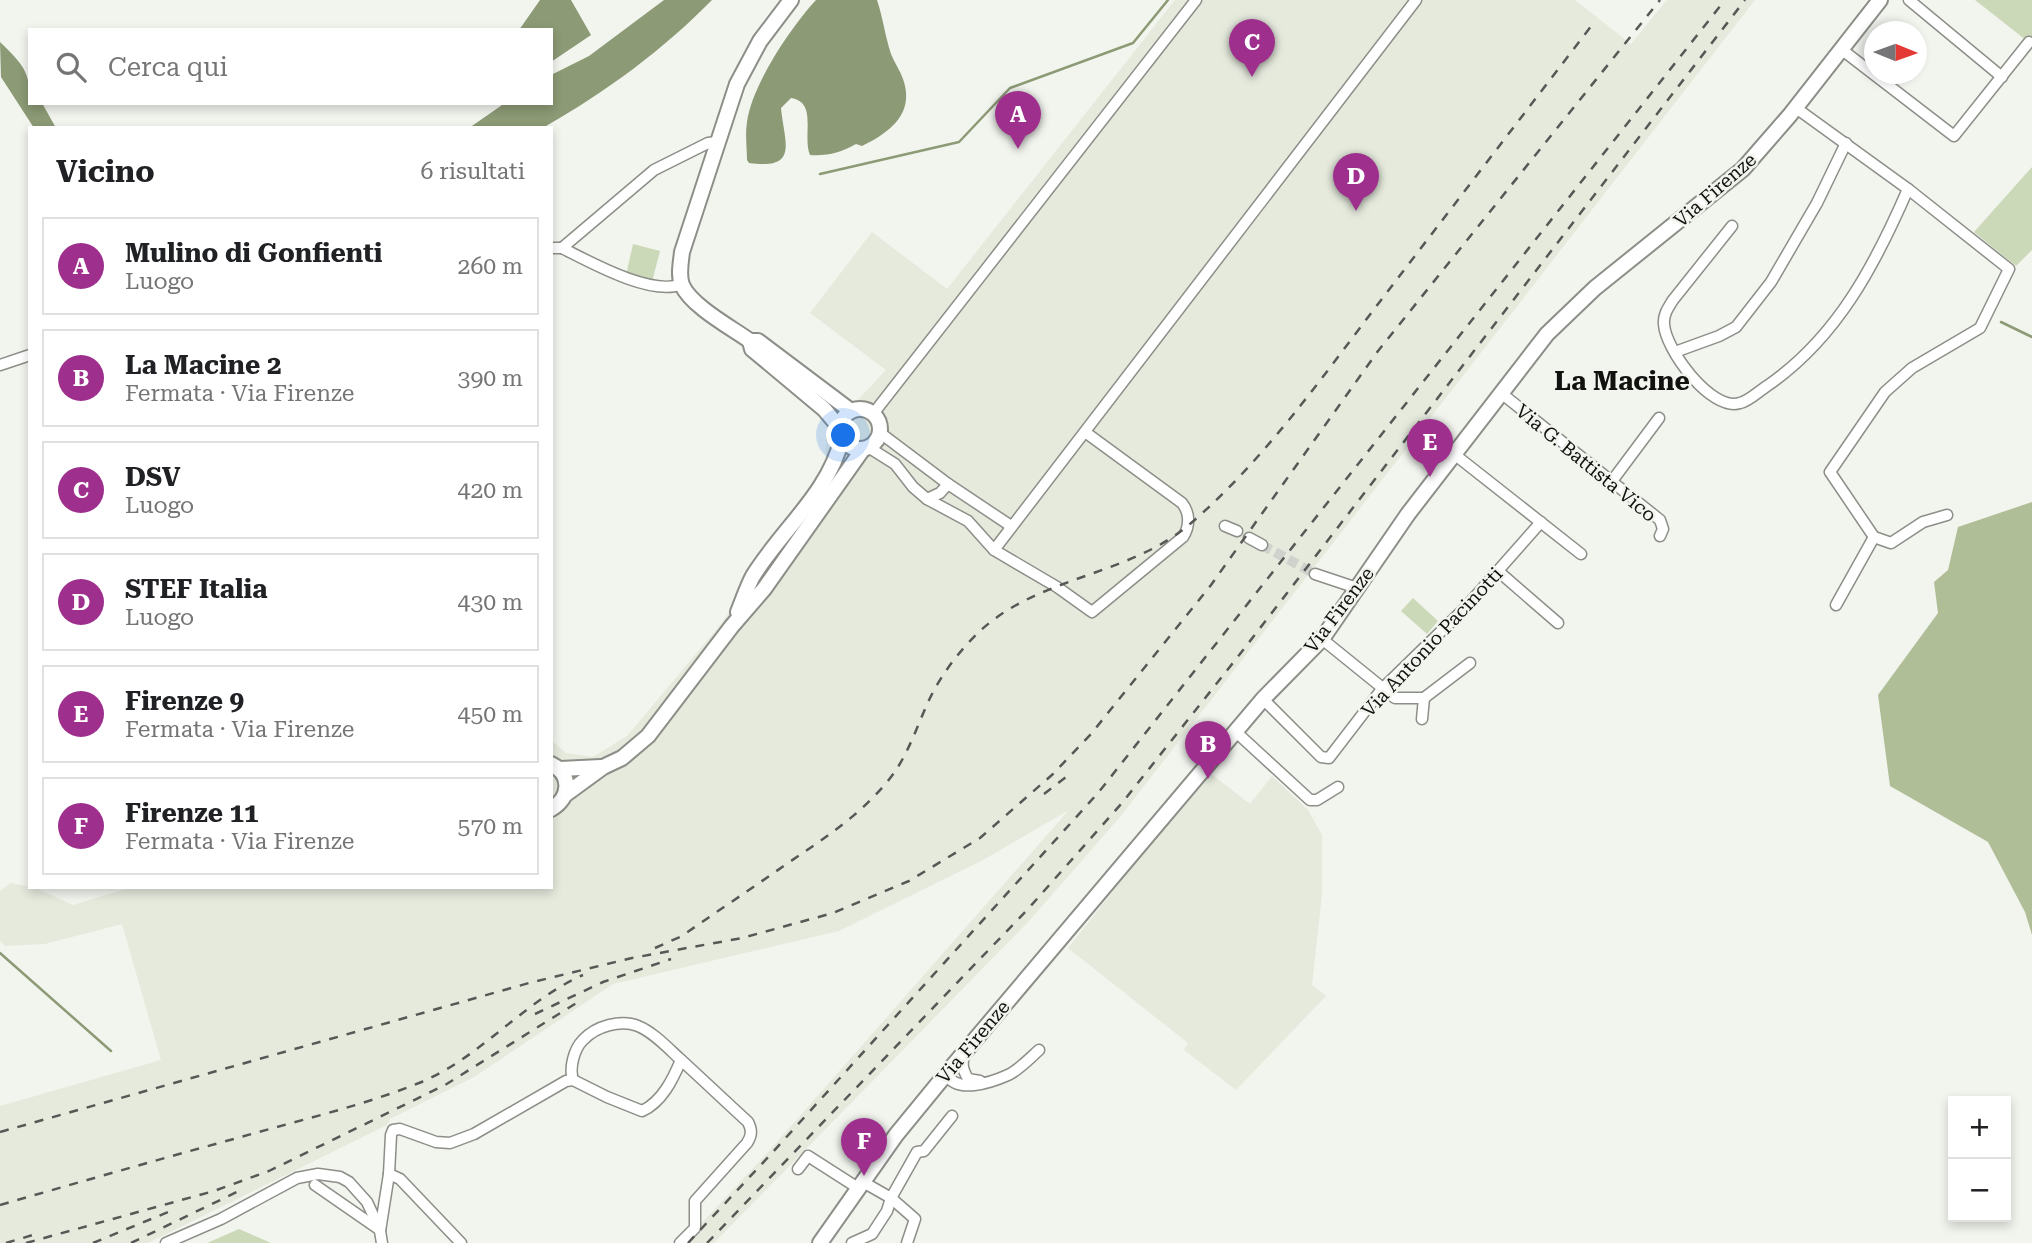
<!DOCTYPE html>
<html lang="it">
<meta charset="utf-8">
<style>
body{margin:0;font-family:"Roboto Serif",serif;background:#f6f6f6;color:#202124}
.controls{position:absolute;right:21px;bottom:21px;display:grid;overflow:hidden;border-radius:0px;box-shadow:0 4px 10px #0003}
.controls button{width:63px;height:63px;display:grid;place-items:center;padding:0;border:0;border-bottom:2px solid #e0e0e0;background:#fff;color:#202124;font:35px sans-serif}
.compass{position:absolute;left:1864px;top:21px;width:63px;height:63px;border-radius:50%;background:#fff;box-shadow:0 4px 10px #0003;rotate:91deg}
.you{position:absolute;left:844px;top:436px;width:24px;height:24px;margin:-18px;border:5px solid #fff;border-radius:50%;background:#1a73e8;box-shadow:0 0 0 10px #1a73e833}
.badge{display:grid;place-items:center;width:46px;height:46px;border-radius:50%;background:#9e2f8d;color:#fff;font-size:23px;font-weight:700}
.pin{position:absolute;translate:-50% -58px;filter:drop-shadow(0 2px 4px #0008)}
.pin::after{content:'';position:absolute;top:37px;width:24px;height:21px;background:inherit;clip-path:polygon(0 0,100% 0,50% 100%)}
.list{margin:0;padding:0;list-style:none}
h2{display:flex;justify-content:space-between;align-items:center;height:91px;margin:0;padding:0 28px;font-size:30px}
h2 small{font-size:23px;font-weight:400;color:#757577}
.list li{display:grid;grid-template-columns:46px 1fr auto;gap:21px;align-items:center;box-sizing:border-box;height:98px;margin:0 14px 14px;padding:0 14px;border:2px solid #e0e0e0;border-radius:0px}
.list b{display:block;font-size:26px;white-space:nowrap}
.list p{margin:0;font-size:23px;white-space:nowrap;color:#757577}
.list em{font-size:23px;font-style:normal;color:#757577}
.icon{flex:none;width:38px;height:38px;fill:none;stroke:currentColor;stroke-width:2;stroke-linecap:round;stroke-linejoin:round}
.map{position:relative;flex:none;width:2032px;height:1243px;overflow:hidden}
.search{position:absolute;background:#fff;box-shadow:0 4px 10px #0003;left:28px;top:28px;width:525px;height:77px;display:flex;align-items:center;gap:18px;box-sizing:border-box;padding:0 24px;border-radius:0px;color:#757577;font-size:26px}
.panel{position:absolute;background:#fff;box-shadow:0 4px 10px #0003;left:28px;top:126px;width:525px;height:763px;border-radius:0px}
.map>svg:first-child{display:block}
</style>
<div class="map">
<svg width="2032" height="1243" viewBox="0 0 2032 1243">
<rect width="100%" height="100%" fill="#f2f4ee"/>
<g fill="#e5eadd">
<path d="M1175 0H1575L1631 44 1667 0H1755L1120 817 1029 921 714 1243H683L770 1150 1069 810 983 860 839 931 613 984 474 1077 390 1119 387 1125 148 1243H0V1106L161 1060 122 924 45 944 5 946 0 941V891L11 883 36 888 73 905 132 887H551V740L566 753 593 757 627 736 721 624 825 463 826 434 886 370 810 313 872 232 947 289Z"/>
<path d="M1210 773 1250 804 1272 776 1308 810 1322 835V894L1312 985 1326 996 1236 1090 1184 1050 1188 1043 1068 948 1152 842Z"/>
</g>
<g fill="#ccd9b8">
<path d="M1975 0H2032V43L2031 44Z"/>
<path d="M2032 167V250L2016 266 1974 232Z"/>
<path d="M633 244 660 251 652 282 626 275Z"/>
<path d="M1413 598 1438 621 1427 634 1401 611Z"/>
<path d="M239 1229 271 1243H207Z"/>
</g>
<path fill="#afbe97" d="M2032 502V935L2025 912 1988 842 1890 786 1878 695 1938 613 1934 582 1948 570 1958 527Z"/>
<g fill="#8c9a75">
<path d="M540 0H571L591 35 551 62V30H519Z"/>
<path d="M664 0H712C664 49 606 92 546 126L542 128H469L505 103H551V75L589 56Z"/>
<path d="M816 0H877C883 18 885 36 891 54 894 62 900 70 903 79 915 113 891 132 862 146L856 144C840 153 828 156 810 155 802 136 818 102 791 98L781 108C784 142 800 170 749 163L747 160C747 148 745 134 747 122 752 85 791 27 816 0Z"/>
<path d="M0 42C23 65 30 70 30 103H42L56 128H34L1 77Z"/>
</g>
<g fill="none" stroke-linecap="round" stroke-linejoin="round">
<g stroke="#8c9a75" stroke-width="2.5">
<path d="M820 174 959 142 1010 88 1133 43 1168 0"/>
<path d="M2001 322 2032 337"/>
<path d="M0 953 111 1051"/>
</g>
<path stroke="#d0d2cd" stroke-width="10" stroke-dasharray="10 5" stroke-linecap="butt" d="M1262 545 1315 574"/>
<g stroke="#8c8e88" stroke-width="13">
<g id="street">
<path d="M1909 0 2002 77"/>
<path d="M1841 49 1954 136 2029 42"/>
<path d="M1796 108 1908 189 2009 269 1980 328 1912 368 1885 392 1830 472 1874 537 1891 543 1923 522 1947 515"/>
<path d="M1732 226 1673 300C1668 308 1663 315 1664 324 1665 349 1711 412 1740 403 1749 401 1759 391 1767 386 1837 338 1875 265 1908 189"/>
<path d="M551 248H562C590 262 652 297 682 284"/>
<path d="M562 248 654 170 708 143 717 142"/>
<path d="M1675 352 1719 336 1736 327 1771 282 1817 203 1846 143"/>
<path d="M0 365 30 355"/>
<path d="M1501 393 1660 520 1663 529 1660 536"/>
<path d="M873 414 1196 0"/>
<path d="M879 432 948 484 1011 526"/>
<path d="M868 447 895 464 913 487 927 499 968 521 994 550 1416 0"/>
<path d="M1454 454 1581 554"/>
<path d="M1612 481 1659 418"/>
<path d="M927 499 940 493 948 484"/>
<path d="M1225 526 1237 531"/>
<path d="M1249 538 1262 545"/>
<path d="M994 550 1057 587 1092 612 1183 537C1190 526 1190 513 1182 503L1085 432"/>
<path d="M1498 571 1558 623"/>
<path d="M1315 574 1357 588"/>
<path d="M1836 605 1874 537"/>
<path d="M1322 639 1395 698H1424L1422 719"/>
<path d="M1424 698 1470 663"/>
<path d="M1263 699 1321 757 1329 758 1382 689 1465 608 1541 522"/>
<path d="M1236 732 1310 800H1317L1338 787"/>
<path d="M966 1053C960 1063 963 1070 968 1079L980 1081"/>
<path d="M946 1074C957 1094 990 1083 1008 1075 1019 1070 1030 1058 1039 1050"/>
<path d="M573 1080 607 1097 642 1111C662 1102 673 1079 681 1060"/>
<path d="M798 1169 808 1156 858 1188"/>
<path d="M389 1174 400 1179 461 1243"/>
<path d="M863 1182 891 1198 915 1219 907 1243"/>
<path d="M315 1185 380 1230"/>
<path d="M166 1243 221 1219 297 1178 318 1174 340 1177 349 1182 367 1202 380 1230"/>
<path d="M382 1243 380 1231 389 1174 391 1135 393 1130 400 1129 436 1142 450 1143 474 1134 566 1081 573 1080C569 1068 574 1049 583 1040 596 1026 621 1019 638 1026 653 1032 668 1048 680 1059 703 1080 725 1101 748 1122 752 1130 752 1135 747 1143L695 1201V1228L680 1243"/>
<path d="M852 1243 872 1234 887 1211 891 1198 917 1152 924 1151 952 1116"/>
</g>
</g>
<g stroke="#8c8e88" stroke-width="18">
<g id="secondary">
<path d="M791 0 760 41 737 84 682 252C681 262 678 275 682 285 691 306 732 328 750 341H758L851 411"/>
<path d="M750 341 752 349 824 409 840 428"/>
<circle cx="860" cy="429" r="20"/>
<path d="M738 612C743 600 747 587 753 576 782 529 829 493 842 438"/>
<path d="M551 764C572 774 571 798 551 809"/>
<path d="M560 769 601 767"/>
<path d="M566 794 603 767 622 758 648 736 732 626 764 589 863 449"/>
<path d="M820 1243 896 1135 946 1074 1263 699 1322 639 1408 514 1547 334 1595 288 1743 169 1790 115 1880 0"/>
</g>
</g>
<use href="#street" stroke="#fff" stroke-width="10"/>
<use href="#secondary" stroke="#fff" stroke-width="14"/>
<g stroke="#575855" stroke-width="2.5" stroke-dasharray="9 9" stroke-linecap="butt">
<path d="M1044 794 1066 777"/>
<path d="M655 948 682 936C716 912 751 889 785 865 822 840 858 817 887 782 909 756 917 724 932 694 944 671 961 649 980 631 1039 576 1129 576 1190 524 1262 462 1318 383 1375 308 1447 214 1520 119 1592 25"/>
<path d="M535 1014 603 982 671 959"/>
<path d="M0 1132 529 983 632 958 742 938 833 913 909 881 980 838 1053 774 1091 734 1211 585 1378 351 1660 0"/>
<path d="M0 1205C80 1182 160 1159 241 1137 300 1120 362 1106 419 1083 481 1058 522 1002 583 975"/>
<path d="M6 1243 36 1234"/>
<path d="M26 1243 214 1191 269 1171 445 1085 578 1002"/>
<path d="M93 1243 173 1210"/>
<path d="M131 1243 243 1189"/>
<path d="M688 1243 772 1153 1098 793 1725 0"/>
<path d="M707 1243 1028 909 1122 803 1240 654 1745 0"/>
</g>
</g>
<g text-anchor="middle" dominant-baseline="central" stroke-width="5" stroke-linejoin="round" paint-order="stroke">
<g font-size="19" fill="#11110f" stroke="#f2f4ee">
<text transform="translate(1715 190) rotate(-41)">Via Firenze</text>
<text transform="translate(1586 463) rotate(39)">Via G. Battista Vico</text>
<text transform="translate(1339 610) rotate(-53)">Via Firenze</text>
<text transform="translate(1432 642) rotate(-47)">Via Antonio Pacinotti</text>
<text transform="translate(973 1042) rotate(-50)">Via Firenze</text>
</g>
<g font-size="26" font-weight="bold" fill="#11110f" stroke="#f2f4ee">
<text x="1622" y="381">La Macine</text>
</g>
</g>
</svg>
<div class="controls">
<button>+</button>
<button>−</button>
</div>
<svg class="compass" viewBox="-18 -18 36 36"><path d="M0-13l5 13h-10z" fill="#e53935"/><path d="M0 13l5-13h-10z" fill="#757577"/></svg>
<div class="you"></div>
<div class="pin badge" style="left:1018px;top:149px">A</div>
<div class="pin badge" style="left:1208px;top:779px">B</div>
<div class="pin badge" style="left:1252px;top:77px">C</div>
<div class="pin badge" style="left:1356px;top:211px">D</div>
<div class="pin badge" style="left:1430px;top:477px">E</div>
<div class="pin badge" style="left:864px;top:1176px">F</div>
<div class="search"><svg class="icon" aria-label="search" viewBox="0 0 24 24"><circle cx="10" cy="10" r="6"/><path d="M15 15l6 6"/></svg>Cerca qui</div>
<section class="panel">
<h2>Vicino<small>6 risultati</small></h2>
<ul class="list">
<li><span class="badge">A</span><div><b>Mulino di Gonfienti</b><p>Luogo</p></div><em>260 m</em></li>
<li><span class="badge">B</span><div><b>La Macine 2</b><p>Fermata · Via Firenze</p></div><em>390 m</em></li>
<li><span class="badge">C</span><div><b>DSV</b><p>Luogo</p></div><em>420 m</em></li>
<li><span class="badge">D</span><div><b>STEF Italia</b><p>Luogo</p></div><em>430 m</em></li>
<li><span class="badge">E</span><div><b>Firenze 9</b><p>Fermata · Via Firenze</p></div><em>450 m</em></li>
<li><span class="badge">F</span><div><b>Firenze 11</b><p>Fermata · Via Firenze</p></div><em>570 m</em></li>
</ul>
</section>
</div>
